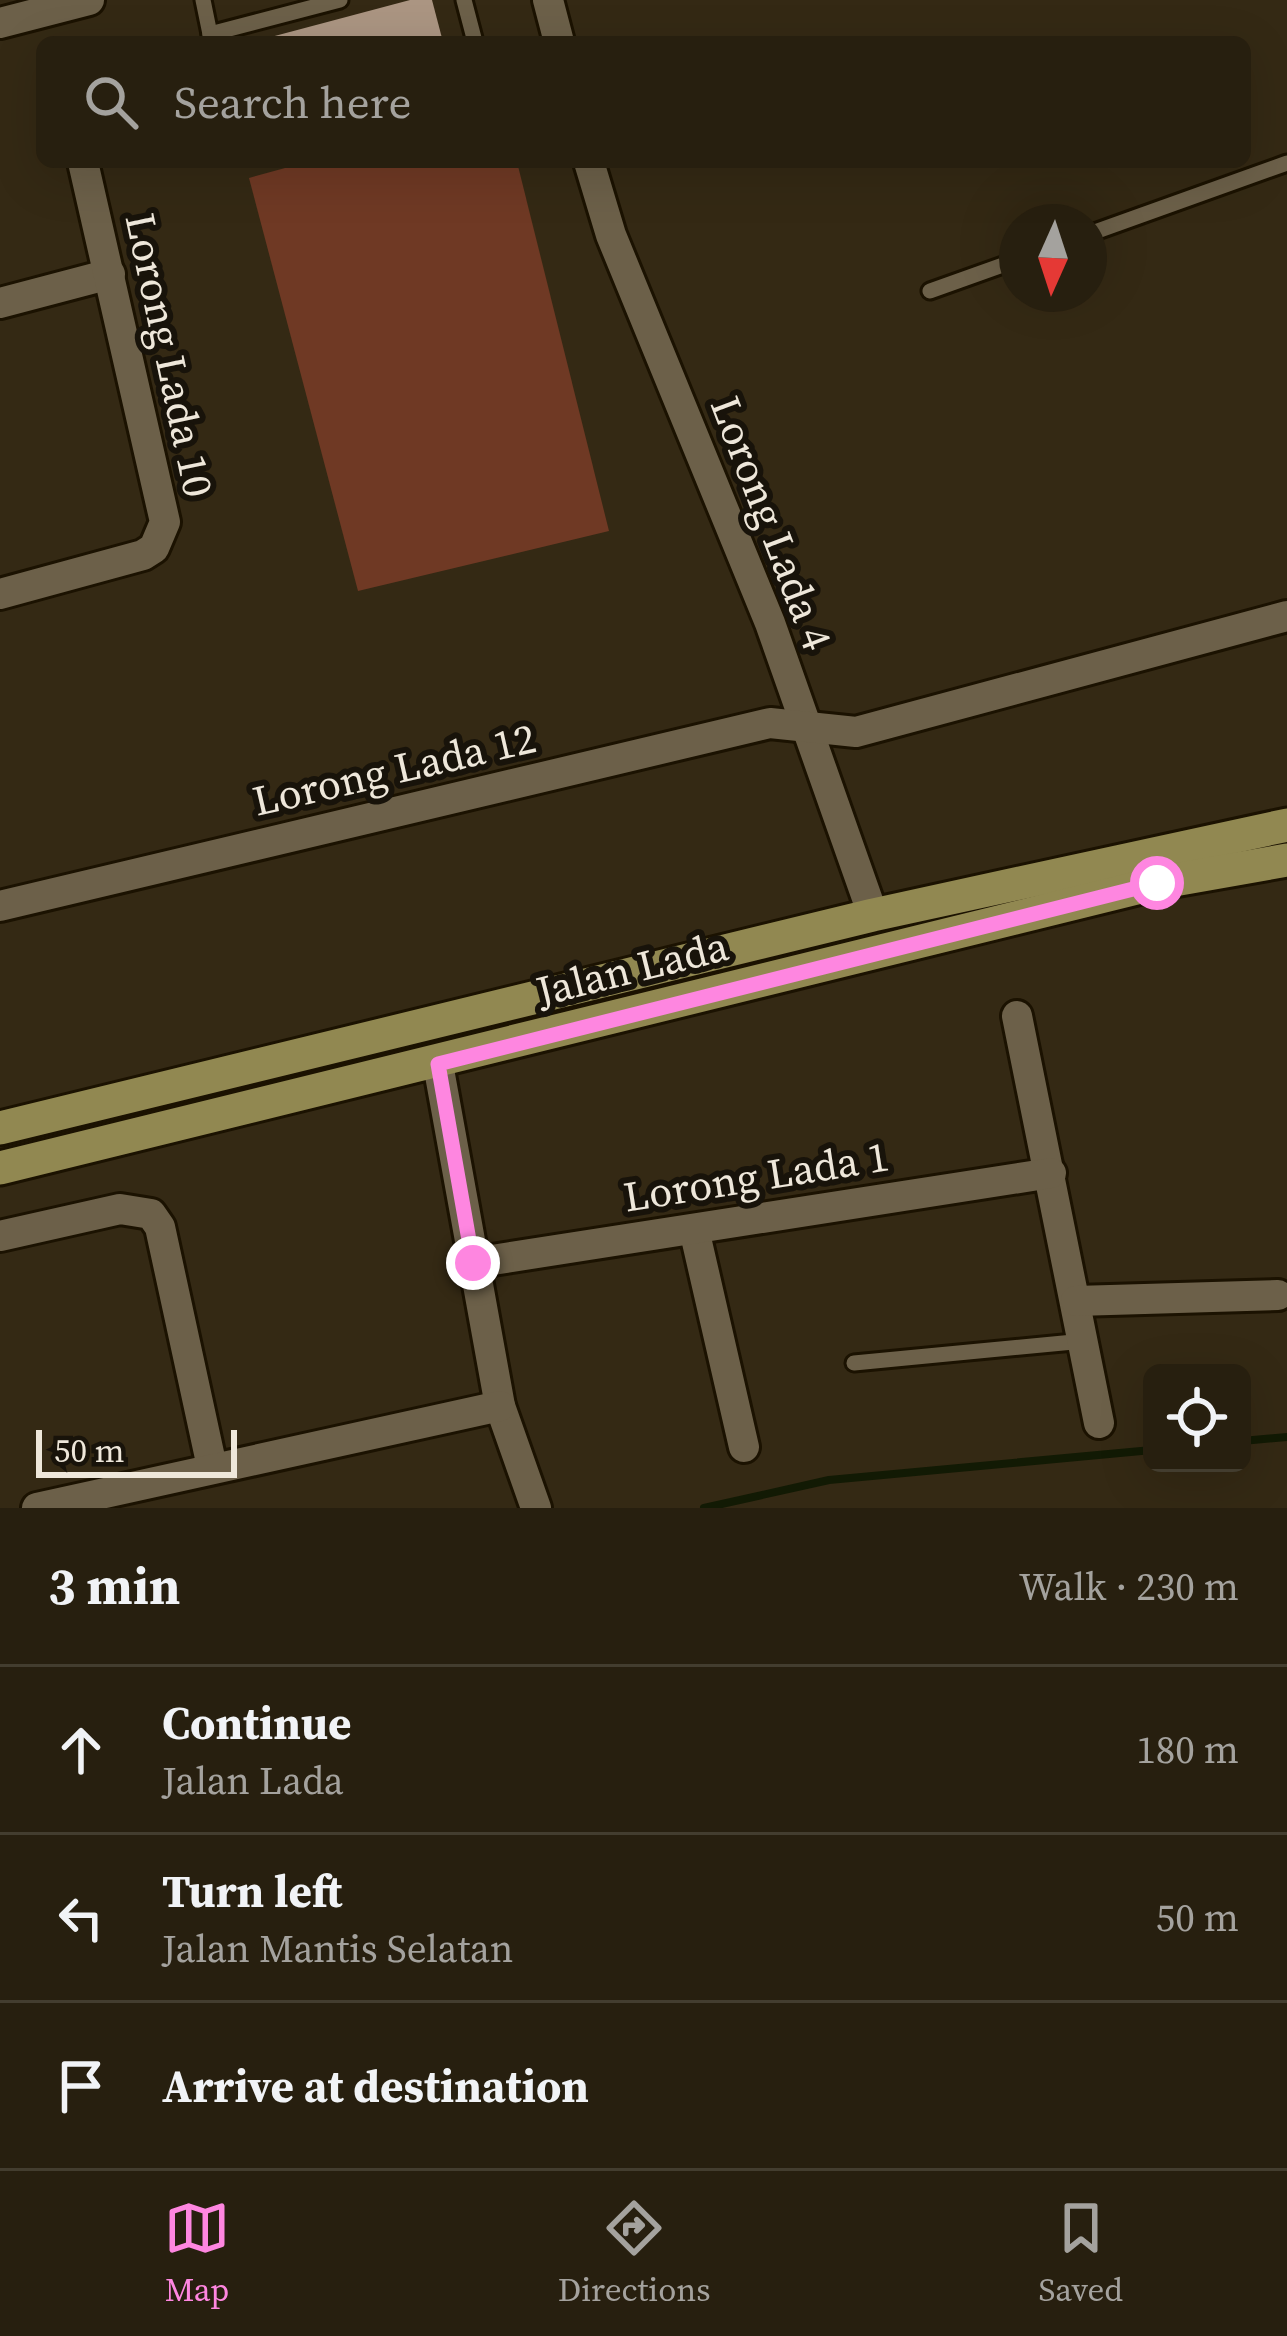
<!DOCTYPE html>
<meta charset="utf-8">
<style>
body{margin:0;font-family:"Source Serif 4",serif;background:#332c1d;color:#f1f3f6}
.controls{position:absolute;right:36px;bottom:36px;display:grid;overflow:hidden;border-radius:18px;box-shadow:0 12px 48px #0002}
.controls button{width:108px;height:108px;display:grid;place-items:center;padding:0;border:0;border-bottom:3px solid #433d2f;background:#271f0f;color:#f1f3f6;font:60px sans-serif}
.compass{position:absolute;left:999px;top:204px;width:108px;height:108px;border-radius:50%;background:#271f0f;box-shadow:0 12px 48px #0002;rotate:183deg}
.scale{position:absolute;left:36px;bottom:30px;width:201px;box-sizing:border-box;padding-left:12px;border:6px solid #eee7da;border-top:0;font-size:33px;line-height:42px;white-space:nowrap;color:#eee7da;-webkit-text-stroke:9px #18130a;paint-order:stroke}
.stop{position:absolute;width:36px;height:36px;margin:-27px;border:9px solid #fe86e0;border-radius:50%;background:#fff}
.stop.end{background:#fe86e0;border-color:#fff;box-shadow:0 3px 12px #0008}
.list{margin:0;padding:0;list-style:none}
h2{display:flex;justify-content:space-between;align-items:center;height:156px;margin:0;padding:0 48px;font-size:51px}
h2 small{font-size:39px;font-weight:400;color:#a4a29e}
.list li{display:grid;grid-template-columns:78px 1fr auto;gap:36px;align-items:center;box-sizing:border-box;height:168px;padding:0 48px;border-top:3px solid #433d2f}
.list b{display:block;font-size:45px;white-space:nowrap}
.list p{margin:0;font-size:39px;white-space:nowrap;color:#a4a29e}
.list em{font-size:39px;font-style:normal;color:#a4a29e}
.icon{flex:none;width:66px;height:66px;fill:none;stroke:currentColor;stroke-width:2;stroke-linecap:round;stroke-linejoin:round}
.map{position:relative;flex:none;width:1287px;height:1508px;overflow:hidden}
.search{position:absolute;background:#271f0f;box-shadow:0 12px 48px #0002;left:36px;right:36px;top:36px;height:132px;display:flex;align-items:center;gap:30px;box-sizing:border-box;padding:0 42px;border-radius:18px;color:#a4a29e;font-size:45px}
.sheet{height:660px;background:#271f0f}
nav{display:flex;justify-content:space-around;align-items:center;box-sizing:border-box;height:168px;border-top:3px solid #433d2f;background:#271f0f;font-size:33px;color:#a4a29e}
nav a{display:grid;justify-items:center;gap:6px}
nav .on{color:#fe86e0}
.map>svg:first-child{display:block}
</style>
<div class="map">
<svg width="1287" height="1508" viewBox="0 0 1287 1508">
<rect width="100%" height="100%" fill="#342914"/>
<path fill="#6f3924" d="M307 162H517L609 531 358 591 249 178Z"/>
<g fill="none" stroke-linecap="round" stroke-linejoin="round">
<g stroke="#121a04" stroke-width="8">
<path d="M1242 1441 1287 1437"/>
<path d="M704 1508 829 1480 1152 1450"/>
</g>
</g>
<path fill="#ab9582" d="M410 0H432L443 42H252Z"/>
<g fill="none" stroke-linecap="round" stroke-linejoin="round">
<g stroke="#1b1201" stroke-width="21">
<g id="service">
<path d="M203 0 211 39"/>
<path d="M464 0 475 42"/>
<path d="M210 34 340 0"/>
<path d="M1089 234 1287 163"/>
<path d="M930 291 1017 260"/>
<path d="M854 1363 1084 1341"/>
</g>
</g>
<g stroke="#1b1201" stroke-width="36">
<g id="minor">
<path d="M548 0 559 42"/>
<path d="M0 23 89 0"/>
<path d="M589 162 611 235 770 623 873 915"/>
<path d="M0 303 110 274"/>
<path d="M0 594 143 555 154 548 165 522 83 162"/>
<path d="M0 906 770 723 856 732 1287 616"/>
<path d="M1017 1016 1099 1423"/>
<path d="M438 1064 500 1406 536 1508"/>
<path d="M694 1229 744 1447"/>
<path d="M0 1236 120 1209 151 1214 160 1227 212 1467"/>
<path d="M473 1263 1051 1173"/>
<path d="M1076 1301 1278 1295"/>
<path d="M37 1508 500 1406"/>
</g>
</g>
<g stroke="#1b1201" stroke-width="39">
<g id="primary">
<path d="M0 1128 873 915 1287 825"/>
<path d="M0 1168 1157 883 1287 860"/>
</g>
</g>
<use href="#service" stroke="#6c6049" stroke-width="15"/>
<use href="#minor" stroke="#6c6049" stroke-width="30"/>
<use href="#primary" stroke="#918851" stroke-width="33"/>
</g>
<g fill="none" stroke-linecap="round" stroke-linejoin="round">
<path stroke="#fe86e0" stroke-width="15" d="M473 1263 438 1064 1157 883"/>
</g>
<g text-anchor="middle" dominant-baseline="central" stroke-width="12" stroke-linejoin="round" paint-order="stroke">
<g font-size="42" fill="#eee7da" stroke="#18130a">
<text transform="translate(170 355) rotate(78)">Lorong Lada 10</text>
<text transform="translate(772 523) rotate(69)">Lorong Lada 4</text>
<text transform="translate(394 769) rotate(-13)">Lorong Lada 12</text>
<text transform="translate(632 968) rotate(-14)">Jalan Lada</text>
<text transform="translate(756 1176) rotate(-9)">Lorong Lada 1</text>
</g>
</g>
</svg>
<div class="controls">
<button><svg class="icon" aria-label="locate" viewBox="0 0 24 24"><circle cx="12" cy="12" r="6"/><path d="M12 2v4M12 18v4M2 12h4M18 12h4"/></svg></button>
</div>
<svg class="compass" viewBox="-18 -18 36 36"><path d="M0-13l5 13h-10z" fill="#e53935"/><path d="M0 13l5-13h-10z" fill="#a4a29e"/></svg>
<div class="scale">50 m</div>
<div class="stop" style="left:1157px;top:883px"></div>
<div class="stop end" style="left:473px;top:1263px"></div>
<div class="search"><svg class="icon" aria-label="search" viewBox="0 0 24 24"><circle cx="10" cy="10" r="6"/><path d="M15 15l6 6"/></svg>Search here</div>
</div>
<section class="sheet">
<h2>3 min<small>Walk · 230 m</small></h2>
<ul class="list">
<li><svg class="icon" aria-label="ahead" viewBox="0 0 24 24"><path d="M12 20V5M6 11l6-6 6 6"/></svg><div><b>Continue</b><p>Jalan Lada</p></div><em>180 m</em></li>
<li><svg class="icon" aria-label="left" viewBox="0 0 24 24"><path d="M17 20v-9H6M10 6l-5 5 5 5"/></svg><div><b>Turn left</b><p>Jalan Mantis Selatan</p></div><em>50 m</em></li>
<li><svg class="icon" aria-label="arrive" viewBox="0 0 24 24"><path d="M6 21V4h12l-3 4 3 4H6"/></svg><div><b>Arrive at destination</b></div></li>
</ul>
</section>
<nav>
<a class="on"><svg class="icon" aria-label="map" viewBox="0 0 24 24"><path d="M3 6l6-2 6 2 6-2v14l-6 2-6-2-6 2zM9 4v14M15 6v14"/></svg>Map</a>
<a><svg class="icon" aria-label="directions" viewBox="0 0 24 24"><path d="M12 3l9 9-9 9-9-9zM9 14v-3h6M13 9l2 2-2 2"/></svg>Directions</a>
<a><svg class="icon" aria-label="saved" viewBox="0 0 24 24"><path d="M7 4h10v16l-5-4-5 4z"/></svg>Saved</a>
</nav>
